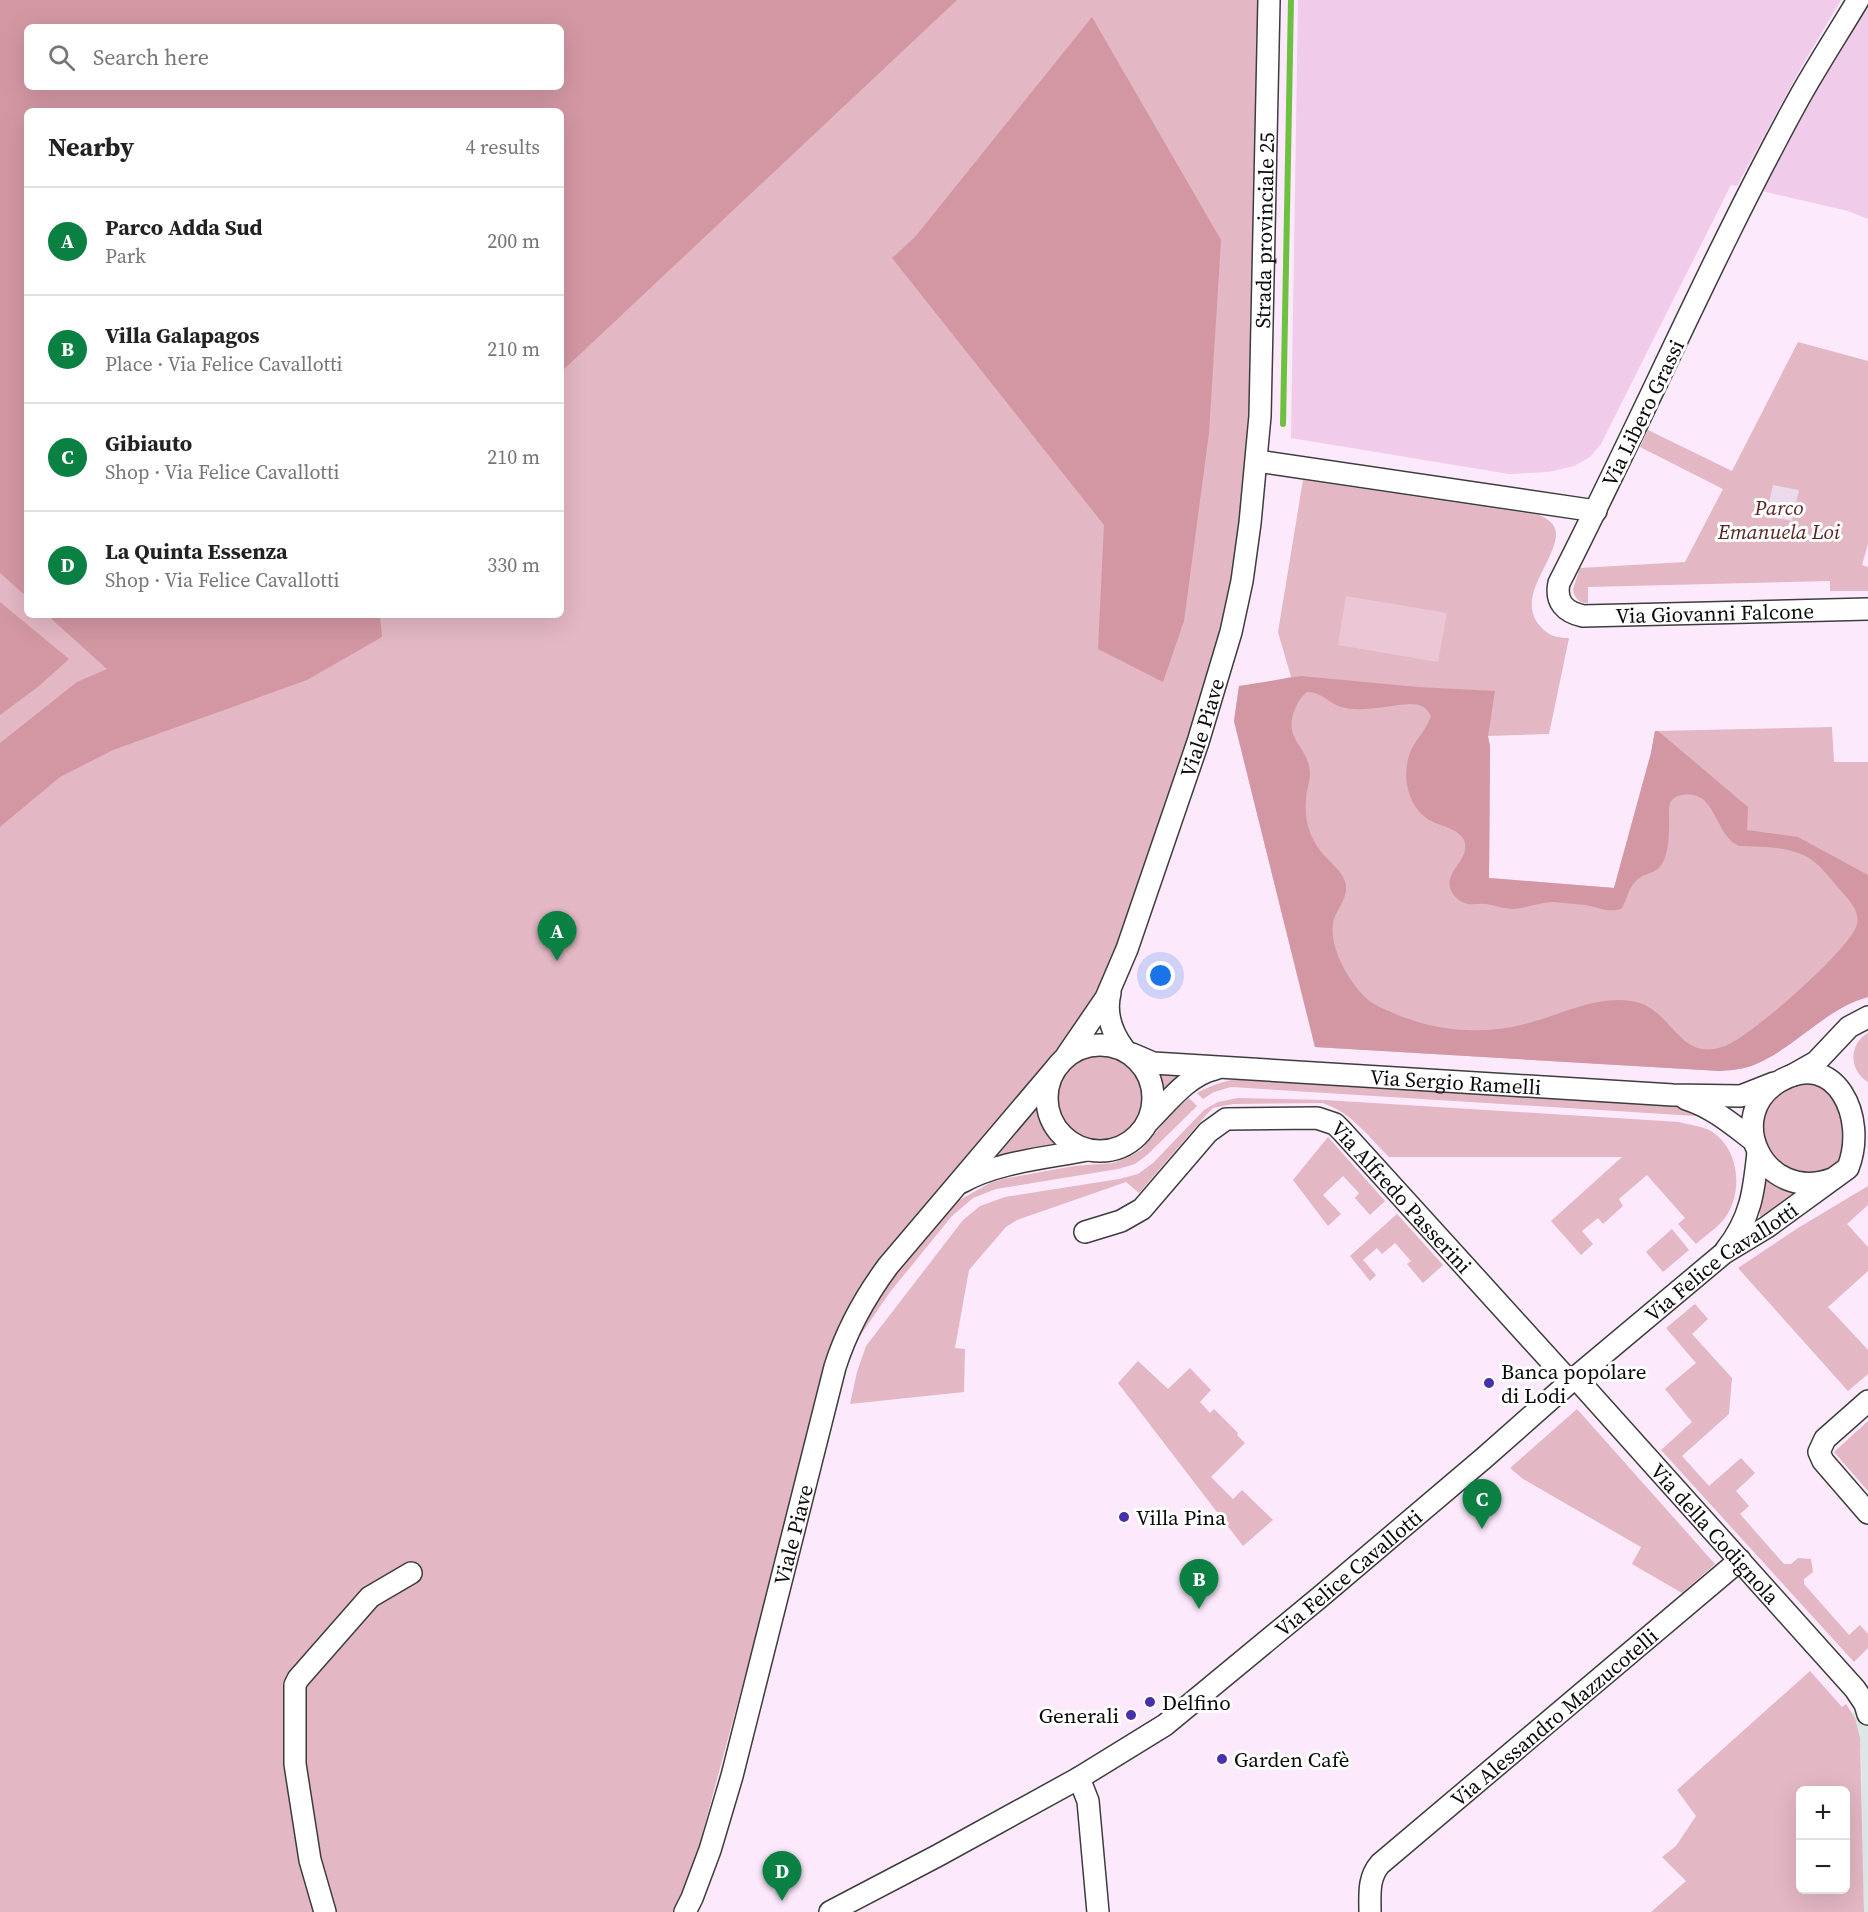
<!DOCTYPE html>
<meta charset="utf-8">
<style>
body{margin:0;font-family:"Source Serif 4",serif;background:#f6f6f6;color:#222}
.controls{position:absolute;right:18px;bottom:18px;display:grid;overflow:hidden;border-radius:9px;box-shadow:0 6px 24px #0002}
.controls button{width:54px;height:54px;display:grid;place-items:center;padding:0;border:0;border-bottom:2px solid #e0e0e0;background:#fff;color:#222;font:30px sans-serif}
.you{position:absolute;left:1161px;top:976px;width:21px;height:21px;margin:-15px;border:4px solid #fff;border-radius:50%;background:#1a73e8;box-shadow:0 0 0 9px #1a73e833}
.badge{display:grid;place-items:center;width:39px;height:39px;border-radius:50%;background:#0b8043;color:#fff;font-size:20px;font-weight:700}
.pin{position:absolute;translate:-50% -50px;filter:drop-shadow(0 2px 3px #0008)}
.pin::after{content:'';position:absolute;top:32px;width:21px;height:18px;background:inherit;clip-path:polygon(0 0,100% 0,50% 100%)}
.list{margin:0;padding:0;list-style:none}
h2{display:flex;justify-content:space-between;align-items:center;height:78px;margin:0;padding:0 24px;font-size:26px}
h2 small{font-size:20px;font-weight:400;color:#767676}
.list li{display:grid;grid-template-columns:39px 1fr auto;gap:18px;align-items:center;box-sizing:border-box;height:108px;padding:0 24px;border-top:2px solid #e0e0e0}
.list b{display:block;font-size:22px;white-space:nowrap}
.list p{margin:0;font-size:20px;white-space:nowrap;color:#767676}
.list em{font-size:20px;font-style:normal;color:#767676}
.icon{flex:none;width:33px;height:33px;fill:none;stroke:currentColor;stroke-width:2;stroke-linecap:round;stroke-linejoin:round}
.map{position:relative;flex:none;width:1868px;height:1912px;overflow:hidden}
.search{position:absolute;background:#fff;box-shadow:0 6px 24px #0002;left:24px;top:24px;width:540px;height:66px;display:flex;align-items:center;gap:15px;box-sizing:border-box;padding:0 21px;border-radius:9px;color:#767676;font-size:22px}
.panel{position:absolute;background:#fff;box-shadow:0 6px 24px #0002;left:24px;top:108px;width:540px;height:510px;border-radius:9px}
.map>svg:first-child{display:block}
</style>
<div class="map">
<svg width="1868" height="1912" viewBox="0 0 1868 1912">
<rect width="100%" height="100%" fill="#fde9fc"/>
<path fill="#dee7e8" d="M1868 1697V1912H1864L1861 1750 1852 1713Z"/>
<g fill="#f0ccea">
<path d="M1298 0H1841L1802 66 1737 186 1731 185 1601 444 1590 457 1574 466 1548 472 1509 474 1291 438Z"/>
<path d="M1868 3V219L1848 211 1762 191 1816 89Z"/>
</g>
<g fill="#e3b7c3" fill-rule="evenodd">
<path d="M0 0H1260L1249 455 1235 580 1194 731 1105 981 1064 1047 880 1267 833 1350 686 1894 674 1912H0ZM27 27H561V87H27ZM27 111H561V615H27Z"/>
<path d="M1798 342 1868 361V544L1862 565 1868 567V591H1830V581L1588 587V603C1579 604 1574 597 1573 589L1580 568 1685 562 1723 489 1640 447 1648 430 1732 471Z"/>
<path d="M1303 480 1539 515C1548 519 1556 524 1556 534 1555 563 1515 597 1540 626 1549 636 1556 638 1569 638L1549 734 1488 736 1490 747 1489 878 1614 888 1651 753 1655 731 1832 727 1834 762H1868V997C1826 1008 1796 1047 1756 1064 1745 1069 1733 1070 1720 1071L1315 1047 1234 721 1239 686H1250L1291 677 1278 632Z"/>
<path d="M1868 1033V1082C1849 1071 1848 1044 1868 1033Z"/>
<circle cx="1101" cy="1098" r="44"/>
<path d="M1177 1065 1181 1083 1162 1100V1086L1155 1067Z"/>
<path d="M1248 1078 1665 1103 1685 1106 1698 1115 1696 1116 1231 1087 1214 1092 1203 1099 1197 1093C1214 1084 1229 1079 1248 1078Z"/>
<path d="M1812 1082 1839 1094 1852 1147C1825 1177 1827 1175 1787 1171 1781 1164 1769 1155 1765 1146 1756 1127 1766 1099 1785 1089 1794 1084 1802 1083 1812 1082Z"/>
<path d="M1041 1096C1042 1120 1051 1134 1069 1148L976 1167Z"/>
<path d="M1189 1098 1197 1106 1147 1155 1135 1164 1118 1169 996 1189 973 1198 952 1216 890 1292 860 1336H858L877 1296 897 1268 956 1202 990 1183 1003 1179 1074 1166 1113 1163 1129 1157 1141 1150 1174 1111Z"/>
<path d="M1238 1098 1325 1100 1679 1122C1689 1125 1702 1126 1711 1131 1739 1149 1743 1189 1727 1215 1720 1226 1706 1235 1696 1244L1678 1224 1685 1218 1647 1175 1619 1199 1623 1206 1603 1224 1598 1218 1582 1231 1593 1244 1581 1255 1551 1221 1622 1157H1389C1368 1136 1350 1111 1322 1103L1233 1104 1213 1108 1207 1114 1139 1193 1126 1182 1017 1220 1006 1227 969 1270 955 1348 965 1349 964 1392 850 1404 857 1372 866 1346 963 1220 980 1206 1005 1197 1119 1179 1138 1174 1153 1163 1204 1110 1218 1102Z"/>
<path d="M1328 1137 1385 1201 1370 1215 1355 1198 1359 1193 1343 1176 1323 1195 1341 1214 1328 1226 1293 1180Z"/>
<path d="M1765 1173 1800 1190 1760 1217C1758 1209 1766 1187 1765 1173Z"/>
<path d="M1868 1186V1205L1847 1224 1868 1247V1271L1828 1307 1868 1350V1374L1848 1391 1738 1268 1798 1228Z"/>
<path d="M1397 1214 1443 1265 1423 1283 1407 1264 1411 1261 1395 1243 1382 1254 1377 1248 1363 1260 1376 1275 1370 1281 1350 1256Z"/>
<path d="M1672 1229 1689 1250 1663 1272 1646 1252Z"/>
<path d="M1695 1304 1708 1319 1692 1334 1732 1378 1729 1414 1682 1456 1709 1486 1741 1458 1755 1473 1736 1491 1749 1506 1740 1514 1784 1564H1791L1798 1558 1811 1559 1813 1572 1804 1579V1584L1849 1635 1860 1625 1868 1634V1648L1854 1662 1661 1450 1692 1422 1665 1389 1696 1363 1666 1328Z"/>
<path d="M1138 1361 1168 1389 1190 1368 1211 1390 1200 1402 1210 1413 1214 1409 1238 1433 1237 1435 1245 1443 1211 1477 1233 1499 1242 1490 1273 1520 1243 1546 1118 1383Z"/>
<path d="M1577 1409 1715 1564 1682 1593 1632 1564 1641 1547 1523 1479 1510 1468Z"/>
<path d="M1868 1421V1491L1834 1452Z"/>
<path d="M1810 1671 1842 1707 1846 1704 1855 1718 1860 1738 1864 1912H1651L1686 1881 1662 1857 1676 1846 1696 1816 1677 1790ZM1846 1790V1890H1800V1790Z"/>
</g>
<g fill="#d297a3" fill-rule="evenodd">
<path d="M0 0H957L561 372V111H27V597L0 573ZM27 27H561V87H27Z"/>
<path d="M1092 17 1221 240 1209 433 1184 621 1163 682 1098 649 1104 525 892 258 915 237Z"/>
<path d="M0 602 69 659 39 686 0 715Z"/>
<path d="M47 615H380L382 637 307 680 113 750 60 777 0 827V743L77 682 107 669Z"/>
<path d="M1301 676 1418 687 1495 691 1488 736 1490 747 1489 878 1614 888 1651 753 1655 731H1658L1748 807 1747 830 1798 837 1868 875V997C1826 1008 1796 1047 1756 1064 1745 1069 1733 1070 1720 1071L1315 1047 1234 721 1239 686ZM1307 692C1322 692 1328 703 1342 707 1359 713 1391 705 1410 704 1421 704 1426 707 1431 716 1427 728 1418 737 1412 748 1399 775 1408 814 1438 824 1446 827 1460 831 1464 840 1472 861 1439 873 1453 894 1456 899 1463 903 1468 904 1474 905 1480 903 1486 904 1495 905 1504 909 1513 909 1527 908 1540 902 1554 902 1564 903 1575 904 1585 905 1599 907 1606 913 1621 909 1627 901 1628 888 1636 881 1645 871 1657 876 1664 860 1668 850 1669 839 1669 828 1670 814 1664 798 1682 795 1689 793 1698 795 1704 800 1716 812 1720 831 1732 842L1739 846C1763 847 1792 846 1812 860 1823 868 1832 881 1841 891 1849 900 1860 911 1857 924 1853 947 1749 1038 1725 1046 1677 1064 1674 1007 1631 1001 1596 996 1565 1013 1532 1022 1485 1036 1435 1032 1391 1012 1382 1008 1371 1004 1364 996 1347 979 1327 943 1334 919 1339 906 1351 893 1344 879 1340 870 1330 862 1323 854 1310 839 1304 820 1306 800 1306 791 1310 782 1310 773 1309 746 1282 740 1295 709 1298 702 1301 697 1307 692Z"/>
</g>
<path fill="#ebc7d6" d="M1346 596 1447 613 1438 662 1338 645Z"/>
<path fill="#eadaeb" d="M1773 485 1799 490 1792 521 1766 516Z"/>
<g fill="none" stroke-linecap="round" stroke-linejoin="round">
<path stroke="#6ec040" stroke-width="6" d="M1283 424 1291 0"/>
<g stroke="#3d3d3d" stroke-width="24">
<g id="minor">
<path id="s1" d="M1858 0C1839 32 1818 64 1799 98 1712 256 1641 423 1559 583 1555 602 1565 612 1583 616L1868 609"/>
<path d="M1257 461 1596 511"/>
<path d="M1110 993C1105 1013 1112 1033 1124 1049"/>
<circle cx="1100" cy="1098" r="53"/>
<path id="s2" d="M1132 1054 1153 1063 1673 1095 1741 1096 1774 1083"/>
<path id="s3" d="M1067 1055 1106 998 1127 949 1198 742 1231 632 1242 581 1250 523 1260 416 1269 0"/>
<path d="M1793 1075 1816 1062 1849 1027 1868 1017"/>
<path d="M1686 1099C1712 1107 1733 1125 1754 1141"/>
<path d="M1149 1121C1168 1102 1188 1075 1215 1069"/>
<path d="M962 1182C997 1162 1047 1158 1087 1150"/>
<path id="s4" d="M1085 1232 1121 1221 1142 1209 1208 1132 1226 1119 1317 1118 1335 1124 1342 1131 1570 1382"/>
<path d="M1726 1250C1751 1218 1754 1191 1758 1152"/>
<path id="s5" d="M1575 1377 1855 1689 1865 1704 1868 1714"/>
<path d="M1868 1401 1825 1439 1819 1452 1823 1461 1868 1513"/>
<path d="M1079 1778 1088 1801 1098 1912"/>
<path d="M325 1912 310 1860 295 1764V1685L298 1679 370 1597 411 1573"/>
<path id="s6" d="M685 1912 692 1898 710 1850 732 1776 835 1367C847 1329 865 1297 888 1266L1056 1068"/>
<path id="s7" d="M830 1912 937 1856 1079 1778 1165 1725 1320 1597 1484 1458 1570 1382 1724 1253 1767 1227 1848 1168C1868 1117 1835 1049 1780 1081 1722 1114 1763 1204 1832 1179"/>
<path id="s8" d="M1370 1912C1370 1894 1368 1878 1380 1864L1740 1560"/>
</g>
</g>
<use href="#minor" stroke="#fff" stroke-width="21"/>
</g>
<g fill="#4830ac" stroke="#fff" stroke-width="2">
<circle cx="1489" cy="1383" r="6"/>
<circle cx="1124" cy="1517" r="6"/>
<circle cx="1150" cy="1702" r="6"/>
<circle cx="1131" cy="1715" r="6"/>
<circle cx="1222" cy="1759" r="6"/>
</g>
<g text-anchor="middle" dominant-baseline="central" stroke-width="6" stroke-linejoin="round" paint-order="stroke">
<g font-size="21" fill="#0a0a0a" stroke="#fff">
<text stroke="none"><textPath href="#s3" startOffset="860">Strada provinciale 25</textPath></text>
<text transform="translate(1643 413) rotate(-64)">Via Libero Grassi</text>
<text stroke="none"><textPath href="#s1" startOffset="834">Via Giovanni Falcone</textPath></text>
<text stroke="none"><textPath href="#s3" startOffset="356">Viale Piave</textPath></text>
<text stroke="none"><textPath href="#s2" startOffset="326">Via Sergio Ramelli</textPath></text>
<text stroke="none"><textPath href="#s4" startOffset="394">Via Alfredo Passerini</textPath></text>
<text stroke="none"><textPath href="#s7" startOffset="1108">Via Felice Cavallotti</textPath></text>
<text stroke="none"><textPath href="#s5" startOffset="210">Via della Codignola</textPath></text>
<text stroke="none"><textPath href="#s6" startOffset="393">Viale Piave</textPath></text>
<text stroke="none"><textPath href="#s7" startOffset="622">Via Felice Cavallotti</textPath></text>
<text stroke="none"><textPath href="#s8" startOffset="278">Via Alessandro Mazzucotelli</textPath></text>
</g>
<g font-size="21" font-style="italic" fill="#5a2421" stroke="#fff">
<text x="1779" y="507">Parco<tspan x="1779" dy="24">Emanuela Loi</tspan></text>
</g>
<g font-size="21" fill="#0a0a0a" stroke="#fff" text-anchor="start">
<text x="1501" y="1371">Banca popolare<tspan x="1501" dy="24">di Lodi</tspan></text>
<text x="1136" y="1517">Villa Pina</text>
<text x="1162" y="1702">Delfino</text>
<text x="1119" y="1715" text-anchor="end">Generali</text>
<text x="1234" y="1759">Garden Cafè</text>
</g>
</g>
</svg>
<div class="controls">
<button>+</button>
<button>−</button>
</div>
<div class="you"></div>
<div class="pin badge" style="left:557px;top:961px">A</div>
<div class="pin badge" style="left:1199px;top:1609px">B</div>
<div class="pin badge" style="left:1482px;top:1529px">C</div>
<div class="pin badge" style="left:782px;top:1901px">D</div>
<div class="search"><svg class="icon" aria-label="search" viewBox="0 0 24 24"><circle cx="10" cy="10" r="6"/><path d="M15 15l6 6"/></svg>Search here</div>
<section class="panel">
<h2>Nearby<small>4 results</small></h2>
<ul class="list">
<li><span class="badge">A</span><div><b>Parco Adda Sud</b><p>Park</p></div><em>200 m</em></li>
<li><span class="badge">B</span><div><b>Villa Galapagos</b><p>Place · Via Felice Cavallotti</p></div><em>210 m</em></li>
<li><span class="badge">C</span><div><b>Gibiauto</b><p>Shop · Via Felice Cavallotti</p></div><em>210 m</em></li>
<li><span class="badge">D</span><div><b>La Quinta Essenza</b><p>Shop · Via Felice Cavallotti</p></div><em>330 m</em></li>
</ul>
</section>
</div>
